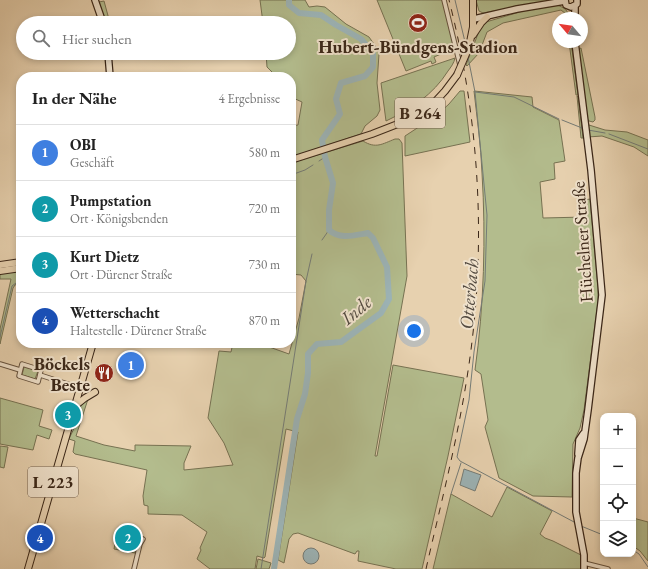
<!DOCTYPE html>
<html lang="de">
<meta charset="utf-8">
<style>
body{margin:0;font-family:"EB Garamond",serif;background:#f2f2f2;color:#222}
.controls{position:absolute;right:12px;bottom:12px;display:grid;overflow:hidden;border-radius:8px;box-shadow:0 2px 6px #0003}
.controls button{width:36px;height:36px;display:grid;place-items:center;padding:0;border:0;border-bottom:1px solid #e0e0e0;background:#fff;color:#222;font:20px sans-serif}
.compass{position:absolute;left:552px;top:12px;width:36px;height:36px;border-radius:50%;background:#fff;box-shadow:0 2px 6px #0003;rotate:299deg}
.you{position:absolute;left:414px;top:331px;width:14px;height:14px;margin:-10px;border:3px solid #fff;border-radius:50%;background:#1a73e8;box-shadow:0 0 0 6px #1a73e833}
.badge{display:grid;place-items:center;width:26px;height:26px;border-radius:50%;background:#d93025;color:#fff;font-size:13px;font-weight:700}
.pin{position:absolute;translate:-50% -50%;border:2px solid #fff;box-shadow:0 1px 4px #0006}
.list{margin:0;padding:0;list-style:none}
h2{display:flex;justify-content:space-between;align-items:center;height:52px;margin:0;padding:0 16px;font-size:17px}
h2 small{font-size:13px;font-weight:400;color:#767676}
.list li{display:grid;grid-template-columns:26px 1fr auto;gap:12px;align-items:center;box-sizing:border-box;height:56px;padding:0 16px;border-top:1px solid #e0e0e0}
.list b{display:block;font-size:15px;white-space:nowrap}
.list p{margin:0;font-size:13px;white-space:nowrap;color:#767676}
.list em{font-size:13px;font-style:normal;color:#767676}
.icon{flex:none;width:22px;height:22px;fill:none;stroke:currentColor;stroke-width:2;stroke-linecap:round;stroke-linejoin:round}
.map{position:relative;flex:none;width:648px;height:569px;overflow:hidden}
.search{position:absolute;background:#fff;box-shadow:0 2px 6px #0003;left:16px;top:16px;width:280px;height:44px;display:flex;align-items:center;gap:10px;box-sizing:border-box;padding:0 14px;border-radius:22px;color:#767676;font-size:15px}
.panel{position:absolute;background:#fff;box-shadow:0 2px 6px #0003;left:16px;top:72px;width:280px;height:276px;border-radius:16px}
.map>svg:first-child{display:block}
</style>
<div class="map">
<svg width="648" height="569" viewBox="0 0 648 569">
<rect width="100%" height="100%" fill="#e7d1af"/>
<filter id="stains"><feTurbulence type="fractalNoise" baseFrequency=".005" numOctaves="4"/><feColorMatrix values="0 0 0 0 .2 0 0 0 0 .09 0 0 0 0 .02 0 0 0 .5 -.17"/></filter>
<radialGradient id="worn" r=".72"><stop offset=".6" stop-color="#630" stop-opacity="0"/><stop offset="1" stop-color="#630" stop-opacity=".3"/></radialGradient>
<g fill="#b3bc8d" stroke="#777252">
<path d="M260 0H305L309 7 317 6 325 7 346 24 369 37 376 47 379 54 377 83 380 110 377 116 365 126 361 134 291 157V126L298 125 302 102 291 97V77H277L267 67 266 53H289V23H263Z"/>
<path d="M377 0H443L455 47 442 52 441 54 434 57 436 62 432 64 431 61 406 71Z"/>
<path d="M476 0H554L483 13 479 11Z"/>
<path d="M104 1 110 23H105L99 2Z"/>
<path d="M557 5C565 8 568 10 569 18H566V14L561 10 503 23 487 32 479 53 467 66 466 65 481 26 486 22 533 8Z"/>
<path d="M569 42H571L578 95H576Z"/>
<path d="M581 48 595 117V120L593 122 589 121 586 117 579 49Z"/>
<path d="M455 58C454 63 451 67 448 71 433 95 411 109 386 121L381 83Z"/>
<path d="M460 91H464L470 142 405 156V136L437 115 449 104Z"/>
<path d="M474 91 532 97 533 107 559 120 565 161 554 163 555 179 540 182 543 218 585 217 584 200 590 199 598 288V302L584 410 580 428 573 444 572 497 533 496 499 478 485 427 488 420 481 374 475 370C484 306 486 237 482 173 481 146 477 118 474 91Z"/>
<path d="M577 96 578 97 583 138H581Z"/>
<path d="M589 125 605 130 627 132 648 140V156L634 147 602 136 588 137V127Z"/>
<path d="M395 139H399L402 143 407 276 375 456H377L393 365 464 378 448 456 422 569H396L358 561 359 551H357L355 554 298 533 293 534 289 539 284 563 278 560 298 432 286 429 265 557 264 558 257 556 255 569H210L197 559 201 550 200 548 207 532 182 515 148 514V506L144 505 143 496 147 470 75 454 73 452 75 441 69 439 76 424 81 405 89 396 76 436 104 445 135 451V445L191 446 184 463V470L233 465 224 443 208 418 219 351 231 352 233 343H258L289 354 299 318 306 281 301 275 291 274V163L363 141C376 149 382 144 395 139Z"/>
<path d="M21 270V282L15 285 13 288 0 344V329L11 279H0V273Z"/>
<path d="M24 367 38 371 35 379 22 375Z"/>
<path d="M0 398 43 410 39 426 52 430 49 439 37 435 33 450 0 444Z"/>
<path d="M0 446 8 447 4 468 0 467Z"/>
<path d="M507 487 552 511 540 534 545 538 553 541 581 555 582 569H433L451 494 492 517Z"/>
<path d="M633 518 648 522V561L640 551 633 546Z"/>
<path d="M118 527 139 531 135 553 114 549Z"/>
<path d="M258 559 271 563 269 569H256Z"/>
</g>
<g fill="#9cb4b7" stroke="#757c77">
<path d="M464 469 481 475 475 491 460 485Z"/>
<circle cx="311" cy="556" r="8"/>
</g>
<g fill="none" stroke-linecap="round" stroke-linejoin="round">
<g stroke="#757c77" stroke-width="1">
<path d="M455 0 466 46"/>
<path d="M468 57 475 92 487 215 485 281 474 352 469 400 457 457 460 461 574 522"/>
<path d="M475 92 514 97 559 119"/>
<path d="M562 120 582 128"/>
<path d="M588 130 605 133"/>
<path d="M609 134 648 149"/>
<path d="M319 161 325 157"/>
<path d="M291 175 305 170 313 165"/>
<path d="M322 240 329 230"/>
<path d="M0 337 12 286 16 283 21 281"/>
<path d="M451 494 461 463"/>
<path d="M581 526 603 535"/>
<path d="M633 550 639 554 648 567"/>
<path d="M261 569 306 281 312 254"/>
</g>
<path stroke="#9cb4b7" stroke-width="6" d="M274 569 297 419 305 394 308 373V354L317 344 341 342 381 313 389 299 387 267 373 238 368 233C355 235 340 240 329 230V210L333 183 325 157 322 140 340 114 336 99 341 83 365 76 373 67V53L361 39 336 25 321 15 299 13 289 5V0"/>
<g stroke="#66523e" stroke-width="5.5">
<g id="street">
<path d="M444 0 460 65"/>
<path d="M0 364 20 370"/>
<path d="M22 364 41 370 38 382 19 376Z"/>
<path d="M40 375 80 388"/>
<path d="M584 563 608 569"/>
<path d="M134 569 140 544 143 539"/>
</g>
</g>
<g stroke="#3b2718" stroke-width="8">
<g id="secondary">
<path d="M95 0 103 23"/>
<path d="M565 0 566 5 571 7 577 4V0"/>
<path d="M575 6V18"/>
<path d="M474 19 517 9 565 1"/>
<path d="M575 42 591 170 602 295 588 410 584 439 578 458 576 473V512L584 555V569"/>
<path d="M108 53 110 77"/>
<path d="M578 454 579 440 583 434"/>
</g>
</g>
<g stroke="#3b2718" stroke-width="8">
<g id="primary">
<path d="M473 35 481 23 487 17"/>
<path d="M469 47 473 27V0"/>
<path d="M291 160 372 134 408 120 433 104 445 91 457 75"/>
<path d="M0 265 21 262"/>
<path d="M0 271 21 268"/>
<path d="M75 406 85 398 95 392"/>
<path d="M28 569 93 343"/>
</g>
</g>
<use href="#street" stroke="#efe1cb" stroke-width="3.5"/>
<use href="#secondary" stroke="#efe1cb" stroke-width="5.5"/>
<use href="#primary" stroke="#e7d1af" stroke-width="6"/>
<path stroke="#3b2718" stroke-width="1" stroke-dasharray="7 7" stroke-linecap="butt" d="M426 569C441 503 458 438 468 371 487 247 480 122 449 0"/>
<g stroke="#3b2718" stroke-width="8" stroke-linecap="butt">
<path id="primary-bridge" d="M457 75 469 47"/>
</g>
<use href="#primary-bridge" stroke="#e7d1af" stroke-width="6"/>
</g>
<defs>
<g id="stadium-disc" transform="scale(1)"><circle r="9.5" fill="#8f2418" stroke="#efe1cb"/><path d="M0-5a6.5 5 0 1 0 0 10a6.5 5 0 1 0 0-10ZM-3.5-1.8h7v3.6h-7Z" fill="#fff"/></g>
<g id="restaurant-disc" transform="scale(1)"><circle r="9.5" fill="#8f2418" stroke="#efe1cb"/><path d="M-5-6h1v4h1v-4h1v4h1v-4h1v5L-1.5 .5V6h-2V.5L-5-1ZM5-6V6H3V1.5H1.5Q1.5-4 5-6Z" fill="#fff"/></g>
</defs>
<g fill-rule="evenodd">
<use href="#stadium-disc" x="418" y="23"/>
<use href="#restaurant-disc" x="104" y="373"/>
</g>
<g text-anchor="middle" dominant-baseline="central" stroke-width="4" stroke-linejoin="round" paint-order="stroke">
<g fill="#efe1cb" stroke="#715f4e" stroke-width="1">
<rect x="395" y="98" width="50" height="30" rx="3"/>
<rect x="28" y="467" width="50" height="30" rx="3"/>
</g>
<g font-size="17" font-weight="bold" fill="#3b2718">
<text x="420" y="113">B 264</text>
<text x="53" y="482">L 223</text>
</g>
<g font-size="18" font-weight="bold" fill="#3b2718" stroke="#efe1cb">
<text x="418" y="46">Hubert-Bündgens-Stadion</text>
<text x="90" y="363" text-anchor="end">Böckels<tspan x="90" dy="21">Beste</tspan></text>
</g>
<g font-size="18" fill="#3b2718" stroke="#efe1cb">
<text transform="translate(582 242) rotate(-94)">Hüchelner Straße</text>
</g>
<g font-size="19" font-style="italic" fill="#534a40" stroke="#efe1cb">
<text transform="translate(469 294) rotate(-85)">Otterbach</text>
<text transform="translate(356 310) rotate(-40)">Inde</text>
</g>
</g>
<rect width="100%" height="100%" filter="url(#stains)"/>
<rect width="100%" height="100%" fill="url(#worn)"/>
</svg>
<div class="controls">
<button>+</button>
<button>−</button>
<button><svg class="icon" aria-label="locate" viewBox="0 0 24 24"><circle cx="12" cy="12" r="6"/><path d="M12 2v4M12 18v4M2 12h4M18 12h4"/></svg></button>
<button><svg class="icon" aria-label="layers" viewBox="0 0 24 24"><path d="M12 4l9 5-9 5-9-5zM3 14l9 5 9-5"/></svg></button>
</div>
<svg class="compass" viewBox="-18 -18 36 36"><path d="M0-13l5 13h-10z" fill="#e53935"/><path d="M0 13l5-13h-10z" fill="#767676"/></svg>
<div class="you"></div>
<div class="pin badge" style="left:131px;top:365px;background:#3f7fe0">1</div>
<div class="pin badge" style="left:128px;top:538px;background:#0f9aa8">2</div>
<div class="pin badge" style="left:68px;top:415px;background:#0f9aa8">3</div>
<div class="pin badge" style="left:40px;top:538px;background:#1a4fb4">4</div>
<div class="search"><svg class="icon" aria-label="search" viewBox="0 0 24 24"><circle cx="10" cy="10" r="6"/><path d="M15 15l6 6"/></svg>Hier suchen</div>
<section class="panel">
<h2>In der Nähe<small>4 Ergebnisse</small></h2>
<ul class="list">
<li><span class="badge" style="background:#3f7fe0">1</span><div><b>OBI</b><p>Geschäft</p></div><em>580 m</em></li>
<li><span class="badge" style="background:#0f9aa8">2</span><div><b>Pumpstation</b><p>Ort · Königsbenden</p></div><em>720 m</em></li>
<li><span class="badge" style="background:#0f9aa8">3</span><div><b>Kurt Dietz</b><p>Ort · Dürener Straße</p></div><em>730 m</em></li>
<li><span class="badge" style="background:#1a4fb4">4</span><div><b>Wetterschacht</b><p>Haltestelle · Dürener Straße</p></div><em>870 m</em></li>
</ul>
</section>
</div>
